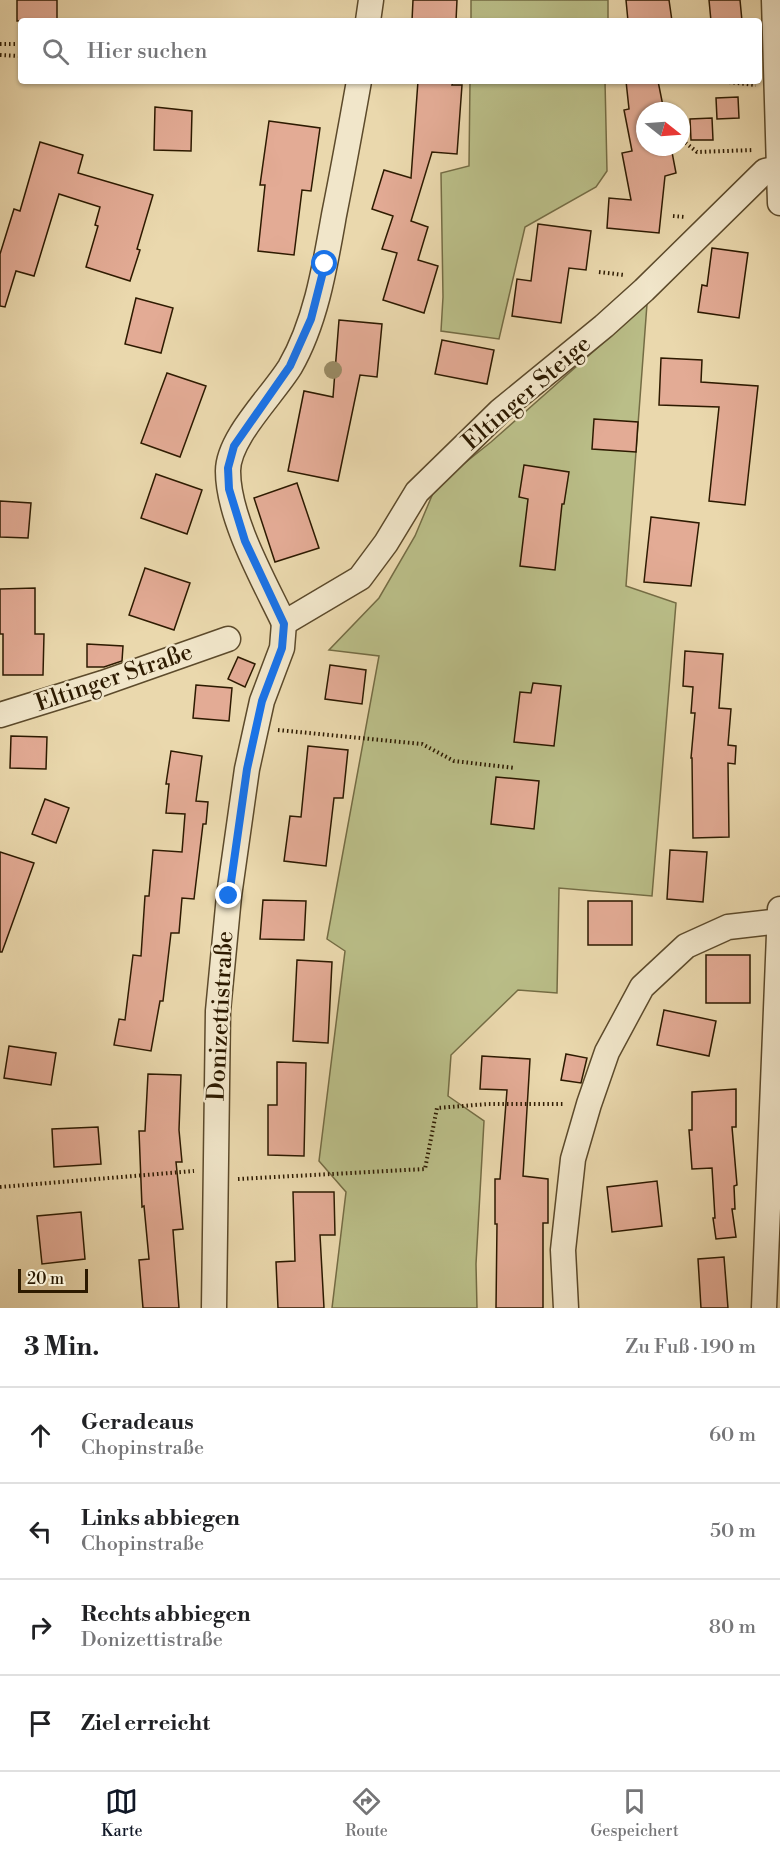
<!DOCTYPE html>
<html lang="de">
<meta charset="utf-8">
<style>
body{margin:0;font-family:"Libre Bodoni",serif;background:#f2f2f2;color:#202124}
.compass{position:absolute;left:636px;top:102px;width:54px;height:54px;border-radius:50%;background:#fff;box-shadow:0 2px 4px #0004;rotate:107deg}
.scale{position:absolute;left:18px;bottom:15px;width:70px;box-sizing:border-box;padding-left:6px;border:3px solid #2d1a00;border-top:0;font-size:16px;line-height:21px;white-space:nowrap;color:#2d1a00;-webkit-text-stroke:4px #f1e6ca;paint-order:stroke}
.stop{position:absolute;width:18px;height:18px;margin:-14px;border:4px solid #1a73e8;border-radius:50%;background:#fff}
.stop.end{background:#1a73e8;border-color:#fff;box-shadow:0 2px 6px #0008}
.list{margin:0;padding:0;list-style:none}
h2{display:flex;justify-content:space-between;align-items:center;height:78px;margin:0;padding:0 24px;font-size:26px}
h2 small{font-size:20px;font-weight:400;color:#757577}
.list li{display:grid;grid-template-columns:39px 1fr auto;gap:18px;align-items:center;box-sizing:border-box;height:96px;padding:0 24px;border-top:2px solid #e0e0e0}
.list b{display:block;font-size:22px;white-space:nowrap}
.list p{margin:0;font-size:20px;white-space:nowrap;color:#757577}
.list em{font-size:20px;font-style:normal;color:#757577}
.icon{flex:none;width:33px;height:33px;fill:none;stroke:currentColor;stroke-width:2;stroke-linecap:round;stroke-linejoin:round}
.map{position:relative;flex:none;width:780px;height:1308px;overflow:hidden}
.search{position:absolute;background:#fff;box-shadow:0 2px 4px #0004;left:18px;right:18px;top:18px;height:66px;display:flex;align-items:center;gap:15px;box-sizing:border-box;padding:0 21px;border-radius:6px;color:#757577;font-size:22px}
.sheet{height:462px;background:#fff}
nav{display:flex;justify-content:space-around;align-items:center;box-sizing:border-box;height:84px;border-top:2px solid #e0e0e0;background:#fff;font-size:16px;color:#757577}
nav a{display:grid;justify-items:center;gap:3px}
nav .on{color:#111827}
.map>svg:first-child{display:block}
</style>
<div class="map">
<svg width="780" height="1308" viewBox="0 0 780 1308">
<rect width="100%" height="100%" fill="#ead8ad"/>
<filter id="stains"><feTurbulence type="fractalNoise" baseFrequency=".00333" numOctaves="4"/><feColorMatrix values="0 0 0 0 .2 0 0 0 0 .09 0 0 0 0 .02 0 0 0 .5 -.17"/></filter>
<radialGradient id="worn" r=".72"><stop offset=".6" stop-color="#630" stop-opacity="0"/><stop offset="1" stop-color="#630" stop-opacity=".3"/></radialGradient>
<g fill="#babe88" stroke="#746c44" stroke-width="1.5">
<rect x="471" y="0" width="137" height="21"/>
<path d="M470 81H605L607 171 596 187 525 227 499 339 441 331 443 297 441 173 469 166Z"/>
<path d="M647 304 626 586 676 603 652 896 559 888 557 993 518 990 451 1055 448 1096 484 1121 476 1264 477 1308H332L346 1192 319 1161 345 951 327 939 379 656 329 650 379 598 415 536 436 486 491 442Z"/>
</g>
<g fill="#e3ab95" stroke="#2d1a00" stroke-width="1.5">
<rect x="17" y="0" width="40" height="21"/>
<path d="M413 0H457L456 21H412Z"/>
<path d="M626 0H669L672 21H628Z"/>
<path d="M709 0H740L742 21H711Z"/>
<path d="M418 81H453L452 85H462L457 154 432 152 411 221 428 227 418 260 438 266 424 313 383 300 397 253 382 249 393 216 372 209 384 170 411 178Z"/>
<path d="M626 81H658L664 111H645V147H671L676 173 665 176 659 233 607 228 609 198 631 200 622 153 632 151 624 110 629 109Z"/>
<path d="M738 97 739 118 717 119 716 98Z"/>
<path d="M155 107 192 111 191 151 154 150Z"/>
<path d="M712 118 713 140H691L690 119Z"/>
<path d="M269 121 320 128 311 191 302 190 294 255 258 251 265 185H260Z"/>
<path d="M40 142 83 155 78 173 153 195 137 249 140 250 130 281 86 267 98 226 95 225 100 207 59 194 34 276 16 271 5 307 0 306V254L14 209 20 211Z"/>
<path d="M538 224 591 231 586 270 569 268 561 323 512 316 517 279 531 281Z"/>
<path d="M712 248 748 253 739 318 698 312 702 285 707 286Z"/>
<path d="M136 298 173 308 161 353 125 344Z"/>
<path d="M339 320 382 324 377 377 360 375 338 481 288 471 304 391 333 397Z"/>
<path d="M442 340 494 350 487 384 435 374Z"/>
<path d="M661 358 702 360 701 382 758 386 745 505 709 501 719 407 659 405Z"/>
<path d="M167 373 206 386 180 457 141 443Z"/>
<path d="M594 419 638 422 636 452 592 449Z"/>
<path d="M524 465 569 472 564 504H562L555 570 520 566 528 499 519 497Z"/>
<path d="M156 474 202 490 187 534 141 518Z"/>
<path d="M297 483 319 548 275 562 254 498Z"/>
<path d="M0 501 31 503 28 538 0 537Z"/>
<path d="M651 517 699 523 691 586 644 582Z"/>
<path d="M145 568 190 583 174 630 129 615Z"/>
<path d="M35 588V634H44L43 675H3V634H0V589Z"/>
<path d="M87 644 123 646 122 661 104 667H87Z"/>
<path d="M685 651 723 654 719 708 731 709 728 745 736 746 735 764 728 763 729 837 693 838 692 758H691L695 713H691L693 687 683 686Z"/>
<path d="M238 657 255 664 245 687 228 679Z"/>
<path d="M330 665 366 670 362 704 325 699Z"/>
<path d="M533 683 561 686 554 746 514 742 520 692 531 693Z"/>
<path d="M196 685 232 688 229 721 193 718Z"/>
<path d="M11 736 47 737 46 769 10 768Z"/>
<path d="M308 746 348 750 343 798H334L326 866 284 861 290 816 301 817Z"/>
<path d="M171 751 202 756 196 801 208 802 206 824H203L194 899 182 898 179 933H171L163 1001H160L151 1051 114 1045 119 1019 125 1020 133 955 141 956 145 896H149L153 850 182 852 185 814 166 813 169 784H166Z"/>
<path d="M496 777 539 781 534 829 491 824Z"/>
<path d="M45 799 69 808 56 843 32 834Z"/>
<path d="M670 850 707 852 703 902 667 899Z"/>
<path d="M0 852 34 863 2 952H0Z"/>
<path d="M263 900 306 901 304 940 260 939Z"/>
<rect x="588" y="901" width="44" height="44"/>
<rect x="706" y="955" width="44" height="48"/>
<path d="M297 960 332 962 328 1043 293 1041Z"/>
<path d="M664 1010 716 1021 709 1056 657 1045Z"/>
<path d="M9 1046 56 1053 51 1085 4 1078Z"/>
<path d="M566 1054 587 1058 581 1083 561 1080Z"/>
<path d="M482 1056 530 1059 523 1176 548 1179V1223H543V1308H496L497 1224H495V1179H500L507 1090 480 1089Z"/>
<path d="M277 1062 306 1063 304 1156 268 1155V1105H277Z"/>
<path d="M148 1074 181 1075 179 1130 182 1162H176L183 1229 173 1230 179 1308H143L139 1260 149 1259 144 1206 142 1207 139 1131H145Z"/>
<path d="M736 1089V1127H732L737 1185 734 1186 735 1209H732L736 1237 716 1239 713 1218H715L712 1168 692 1169 689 1130H692V1092Z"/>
<path d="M98 1127 101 1164 54 1167 52 1129Z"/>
<path d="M657 1181 662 1226 612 1232 607 1187Z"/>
<path d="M293 1192H334L335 1235H320L324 1308H278L276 1262 295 1261Z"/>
<path d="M81 1212 85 1259 42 1264 37 1216Z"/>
<path d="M724 1257 728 1308H701L698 1259Z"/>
</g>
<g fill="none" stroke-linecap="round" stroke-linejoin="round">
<g stroke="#5c4a2b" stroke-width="27">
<g id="minor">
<path d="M774 0 780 203"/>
<path d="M368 21 371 0"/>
<path d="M284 623 360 578 386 543 417 492 500 411 604 326 644 290 765 171 779 168"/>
<path d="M284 623C264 581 228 518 228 471 228 438 272 396 290 367 316 322 325 266 334 215 343 170 351 126 359 81"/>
<path d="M0 715 103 683 228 639"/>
<path d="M214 1308 218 1011 229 896 247 769 262 701 282 648 284 623"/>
<path d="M566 1308 563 1250 573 1159 589 1104 607 1052 642 987 686 946 728 927 780 921"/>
<path d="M764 1308 780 909"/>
</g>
</g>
<g stroke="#2d1a00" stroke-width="4" stroke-dasharray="1.5 3" stroke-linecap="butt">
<path d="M0 44H21"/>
<path d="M0 55 21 56"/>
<path d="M720 81 756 85"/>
<path d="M682 140 697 152 754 150"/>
<path d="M673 216 685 217"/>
<path d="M599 272 624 275"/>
<path d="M278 730 422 744 454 761 515 768"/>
<path d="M238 1179 425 1169 437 1108 488 1104H564"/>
<path d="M0 1187 194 1171"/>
</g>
<use href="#minor" stroke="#f1e6ca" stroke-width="24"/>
</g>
<circle fill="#998a64" cx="333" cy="370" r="9"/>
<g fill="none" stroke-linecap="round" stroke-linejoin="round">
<path stroke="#1a73e8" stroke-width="8" d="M229 896 247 769 262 701 282 648 284 624 245 541 229 489 228 468 234 446 290 366 311 319 325 264"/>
</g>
<g text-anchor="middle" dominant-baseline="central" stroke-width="5" stroke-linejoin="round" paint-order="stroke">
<g font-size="24" fill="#2d1a00" stroke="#f1e6ca">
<text transform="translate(527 393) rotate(-41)">Eltinger Steige</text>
<text transform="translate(114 678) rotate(-19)">Eltinger Straße</text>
<text transform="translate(221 1016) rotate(-87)">Donizettistraße</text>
</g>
</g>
<rect width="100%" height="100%" filter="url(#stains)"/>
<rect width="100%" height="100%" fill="url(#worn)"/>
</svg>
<svg class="compass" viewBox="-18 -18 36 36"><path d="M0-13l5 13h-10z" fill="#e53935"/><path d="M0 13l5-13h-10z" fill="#757577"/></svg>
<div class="scale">20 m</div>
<div class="stop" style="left:325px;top:264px"></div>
<div class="stop end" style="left:229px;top:896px"></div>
<div class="search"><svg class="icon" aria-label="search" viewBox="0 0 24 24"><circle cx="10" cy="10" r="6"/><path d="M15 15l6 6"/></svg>Hier suchen</div>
</div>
<section class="sheet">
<h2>3 Min.<small>Zu Fuß · 190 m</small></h2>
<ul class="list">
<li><svg class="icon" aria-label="ahead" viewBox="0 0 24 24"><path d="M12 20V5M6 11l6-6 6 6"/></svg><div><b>Geradeaus</b><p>Chopinstraße</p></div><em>60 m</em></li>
<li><svg class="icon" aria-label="left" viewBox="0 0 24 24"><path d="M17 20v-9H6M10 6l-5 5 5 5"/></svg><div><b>Links abbiegen</b><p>Chopinstraße</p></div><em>50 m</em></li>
<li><svg class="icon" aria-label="right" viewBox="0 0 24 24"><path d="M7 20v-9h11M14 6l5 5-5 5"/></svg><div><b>Rechts abbiegen</b><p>Donizettistraße</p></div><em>80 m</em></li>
<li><svg class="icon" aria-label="arrive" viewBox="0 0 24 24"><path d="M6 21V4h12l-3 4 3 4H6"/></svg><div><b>Ziel erreicht</b></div></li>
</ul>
</section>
<nav>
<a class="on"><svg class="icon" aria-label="map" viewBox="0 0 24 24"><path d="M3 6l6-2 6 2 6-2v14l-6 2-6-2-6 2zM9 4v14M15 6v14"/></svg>Karte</a>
<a><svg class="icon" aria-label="directions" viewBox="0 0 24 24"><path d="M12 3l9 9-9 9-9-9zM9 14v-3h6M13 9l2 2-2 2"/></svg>Route</a>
<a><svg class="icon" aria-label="saved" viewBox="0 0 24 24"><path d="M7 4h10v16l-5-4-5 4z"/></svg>Gespeichert</a>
</nav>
